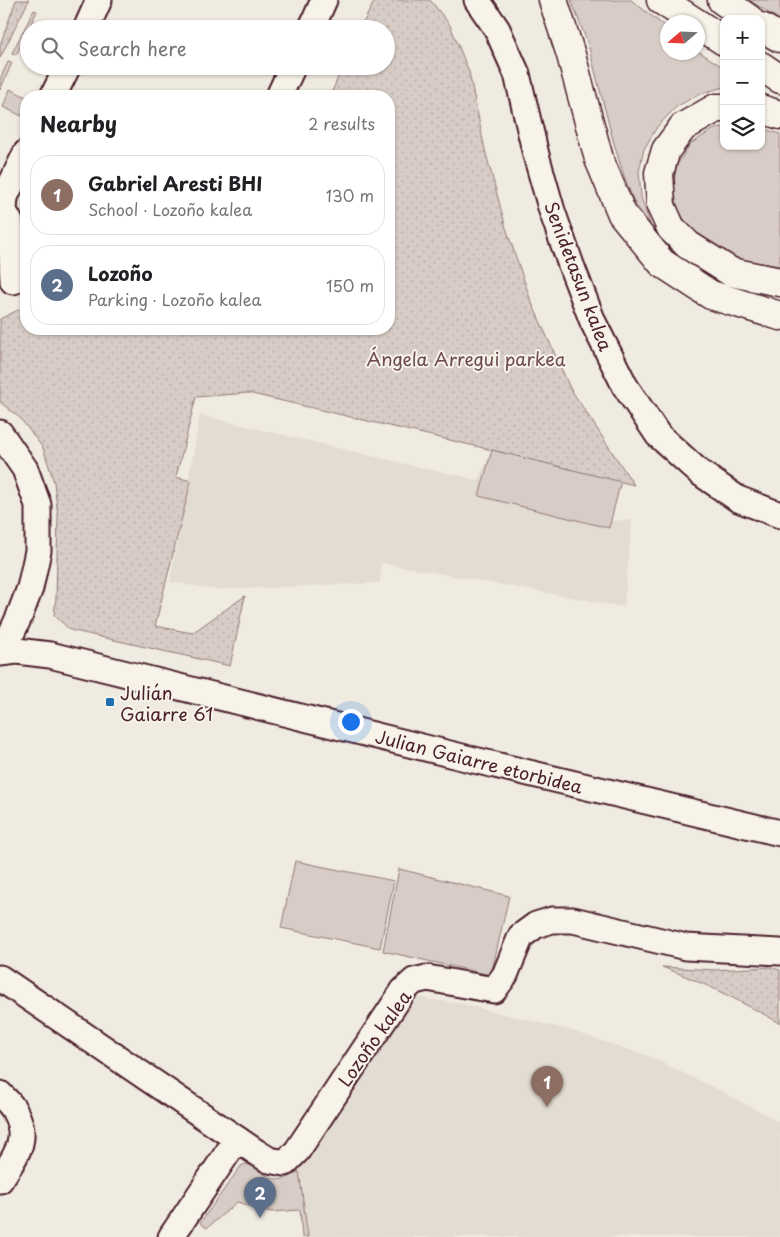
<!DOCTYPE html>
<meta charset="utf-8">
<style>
body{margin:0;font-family:"Playpen Sans",sans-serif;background:#f6f6f6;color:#202124}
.controls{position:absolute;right:15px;top:15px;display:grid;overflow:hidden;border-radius:10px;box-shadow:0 1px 4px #0004}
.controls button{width:45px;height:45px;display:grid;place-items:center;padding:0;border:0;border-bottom:1px solid #e0e0e0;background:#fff;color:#202124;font:25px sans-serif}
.compass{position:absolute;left:660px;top:15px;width:45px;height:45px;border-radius:50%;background:#fff;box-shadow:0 1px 4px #0004;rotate:251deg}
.you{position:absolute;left:350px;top:721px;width:18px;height:18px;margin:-12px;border:4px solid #fff;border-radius:50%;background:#1a73e8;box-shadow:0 0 0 8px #1a73e833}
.badge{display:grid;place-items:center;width:32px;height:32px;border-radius:50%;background:#ea580c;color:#fff;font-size:16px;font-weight:700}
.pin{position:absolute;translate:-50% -41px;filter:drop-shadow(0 1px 2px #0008)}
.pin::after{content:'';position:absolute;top:26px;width:18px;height:15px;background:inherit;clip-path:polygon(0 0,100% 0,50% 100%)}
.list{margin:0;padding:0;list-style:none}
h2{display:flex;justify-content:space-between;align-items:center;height:65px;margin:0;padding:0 20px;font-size:21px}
h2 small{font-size:16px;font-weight:400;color:#757577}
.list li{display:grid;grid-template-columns:32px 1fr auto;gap:15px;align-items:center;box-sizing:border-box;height:80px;margin:0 10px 10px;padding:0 10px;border:1px solid #e0e0e0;border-radius:20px}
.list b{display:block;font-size:19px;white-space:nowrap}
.list p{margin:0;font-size:16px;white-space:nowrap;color:#757577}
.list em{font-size:16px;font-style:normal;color:#757577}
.icon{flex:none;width:28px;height:28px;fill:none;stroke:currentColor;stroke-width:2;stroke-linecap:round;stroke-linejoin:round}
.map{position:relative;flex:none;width:780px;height:1237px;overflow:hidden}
.search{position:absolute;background:#fff;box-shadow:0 1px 4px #0004;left:20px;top:20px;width:375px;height:55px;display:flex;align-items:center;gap:12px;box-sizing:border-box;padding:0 18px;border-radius:28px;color:#757577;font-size:19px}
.panel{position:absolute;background:#fff;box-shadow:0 1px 4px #0004;left:20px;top:90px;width:375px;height:245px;border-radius:20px}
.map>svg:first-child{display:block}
</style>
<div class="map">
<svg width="780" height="1237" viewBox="0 0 780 1237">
<defs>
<pattern id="park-dots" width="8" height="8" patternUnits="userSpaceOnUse" patternTransform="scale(1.25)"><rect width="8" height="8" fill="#d8cdc6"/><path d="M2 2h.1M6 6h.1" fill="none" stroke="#bbb0aa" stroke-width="1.8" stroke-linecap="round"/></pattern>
</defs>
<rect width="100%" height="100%" fill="#f0ebe0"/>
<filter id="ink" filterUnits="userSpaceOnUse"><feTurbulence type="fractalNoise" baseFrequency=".02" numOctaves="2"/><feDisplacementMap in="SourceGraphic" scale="10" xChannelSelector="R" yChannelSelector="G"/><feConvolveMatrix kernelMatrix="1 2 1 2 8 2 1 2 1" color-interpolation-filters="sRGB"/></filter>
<g filter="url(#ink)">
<g fill="#e3dcd2">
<path d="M200 415 410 465 478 480 492 450 614 480 602 521 632 520 624 607 381 563 380 583 217 590 170 582Z"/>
<path d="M416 997 463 1004 569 1030 648 1056 723 1092 780 1122V1237H308L299 1171Z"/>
</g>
<g fill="#d8cdc6" stroke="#917678">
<path d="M571 0H631L667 28 668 52H698V51L724 68V87L699 94 676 107 657 127 644 149 639 171 641 197 651 227 634 202 623 173 613 140 588 44Z"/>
<path d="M749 0H780V20Z"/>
<path d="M34 10 37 11 16 55 12 53Z"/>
<path d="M8 62 12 63 0 90V79Z"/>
<path d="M10 89 26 97 22 116 3 107Z"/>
<path d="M724 127V146H761V128L780 134V266L731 258 699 238 679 213 673 185 677 165 690 144 716 128Z"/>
<path d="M492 450 621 481 609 528 479 496Z"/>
<path d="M295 861 394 881 380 948 281 928Z"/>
<path d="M399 869 509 896 491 975 383 951Z"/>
<path d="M245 1164C251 1165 254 1168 259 1171 275 1181 283 1183 299 1171L308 1237H302L300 1210 271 1212 237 1202 207 1228 200 1223 241 1166Z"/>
</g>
<g fill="url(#park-dots)" stroke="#917678">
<path d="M16 0H29L0 58V45Z"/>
<path d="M377 0H430L450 25 469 72 485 150 506 228 531 301 570 388 634 485 492 450 248 393 196 397 176 477 191 481 155 626 192 633 245 596 230 666 70 630 54 615 56 598 58 517 54 482 43 448 20 418 0 402V319L26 306V329H389V96H330L343 66H386V29H360L374 2Z"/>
<path d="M662 967 714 970 769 967 780 970V1023C742 1002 703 982 662 967Z"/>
</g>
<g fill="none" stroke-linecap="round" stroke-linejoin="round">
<g stroke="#4a1f2b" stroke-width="29">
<g id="street">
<path d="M477 0 497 29 517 74 536 155 552 211 571 265 593 322 625 386 658 435 699 472 738 499 780 515"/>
<path d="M86 29 99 0"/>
<path d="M311 29 324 0"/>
<path d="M53 96 68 66"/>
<path d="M279 96 293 66"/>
<path d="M13 281 10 222 4 211 5 197 26 153"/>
<path d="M0 433 25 469 38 505V551L30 588 19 617 3 652"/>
<path d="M0 653 17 651 50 655 470 759 780 833"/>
<path d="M0 978 256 1152 269 1160 285 1163 297 1151 404 990 414 981 427 978 494 990 505 975 521 936 536 925 552 920H573L686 947 780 952"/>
<path d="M0 1094C5 1099 12 1105 15 1112 30 1140 15 1157 0 1180"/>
<path d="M171 1237 237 1139"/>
</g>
</g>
<g stroke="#4a1f2b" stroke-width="31">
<g id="primary">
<path d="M553 0 571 55 599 159 622 214 662 263 711 295 780 316"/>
<path d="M661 0 695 22"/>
<path d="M722 0 749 19"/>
<path d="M698 24 724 41"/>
<path d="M761 27 780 38"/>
<path d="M761 66 780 79"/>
<path d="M724 108H716L683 127 666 150 659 173 661 206 671 228 688 245 731 272 780 282"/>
<path d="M761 109 780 115"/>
</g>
</g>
<use href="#street" stroke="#f7f3e8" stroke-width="25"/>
<use href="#primary" stroke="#f7f3e8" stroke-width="28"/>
</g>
</g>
<rect fill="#1f6fb2" stroke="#f7f3e8" stroke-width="2" x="105" y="697" width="10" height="10" rx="2.5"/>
<g text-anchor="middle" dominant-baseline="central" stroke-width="4" stroke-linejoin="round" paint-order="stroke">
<g font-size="18" fill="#4a1f2b" stroke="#f7f3e8">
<text transform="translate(579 276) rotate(69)">Senidetasun kalea</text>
<text transform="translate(479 761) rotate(14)">Julian Gaiarre etorbidea</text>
<text transform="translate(374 1038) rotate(-55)">Lozoño kalea</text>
</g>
<g font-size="18" fill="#6e4a52" stroke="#f7f3e8">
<text x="466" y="358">Ángela Arregui parkea</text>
</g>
<g font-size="18" fill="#4a1f2b" stroke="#f7f3e8" text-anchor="start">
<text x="120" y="692">Julián<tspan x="120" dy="21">Gaiarre 61</tspan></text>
</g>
</g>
</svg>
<div class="controls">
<button>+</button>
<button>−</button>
<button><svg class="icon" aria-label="layers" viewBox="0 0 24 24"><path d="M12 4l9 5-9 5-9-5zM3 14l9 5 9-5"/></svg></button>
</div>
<svg class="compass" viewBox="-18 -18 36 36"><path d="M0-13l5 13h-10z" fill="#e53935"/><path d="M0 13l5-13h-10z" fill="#757577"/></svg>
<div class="you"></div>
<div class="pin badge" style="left:547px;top:1107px;background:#8d6e63">1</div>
<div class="pin badge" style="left:260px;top:1218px;background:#5c6f8a">2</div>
<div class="search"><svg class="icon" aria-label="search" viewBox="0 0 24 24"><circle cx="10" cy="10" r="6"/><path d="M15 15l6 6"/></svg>Search here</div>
<section class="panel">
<h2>Nearby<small>2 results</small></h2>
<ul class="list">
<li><span class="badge" style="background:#8d6e63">1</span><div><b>Gabriel Aresti BHI</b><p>School · Lozoño kalea</p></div><em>130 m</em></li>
<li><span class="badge" style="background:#5c6f8a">2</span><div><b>Lozoño</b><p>Parking · Lozoño kalea</p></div><em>150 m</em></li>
</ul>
</section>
</div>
